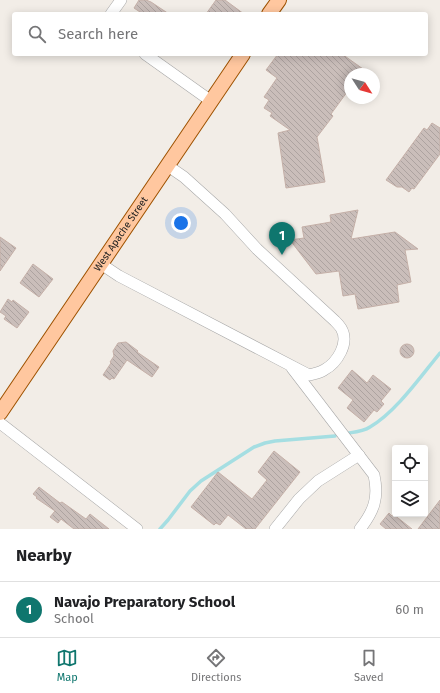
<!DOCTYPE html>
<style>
body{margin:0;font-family:"Fira Sans",sans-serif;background:#f6f6f6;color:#202124}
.controls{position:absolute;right:12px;bottom:12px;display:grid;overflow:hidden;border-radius:4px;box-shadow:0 2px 10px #0003}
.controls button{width:36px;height:36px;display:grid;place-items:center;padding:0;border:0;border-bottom:1px solid #e0e0e0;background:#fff;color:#202124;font:20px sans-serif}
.compass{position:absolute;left:344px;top:68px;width:36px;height:36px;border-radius:50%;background:#fff;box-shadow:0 2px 10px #0003;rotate:126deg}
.you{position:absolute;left:181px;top:223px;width:14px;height:14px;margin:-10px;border:3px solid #fff;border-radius:50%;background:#1a73e8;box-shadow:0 0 0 6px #1a73e833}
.badge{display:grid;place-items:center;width:26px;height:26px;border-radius:50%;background:#0f766e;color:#fff;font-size:13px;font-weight:700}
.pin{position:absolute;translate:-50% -33px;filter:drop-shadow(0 1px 2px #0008)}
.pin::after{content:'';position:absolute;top:21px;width:14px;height:12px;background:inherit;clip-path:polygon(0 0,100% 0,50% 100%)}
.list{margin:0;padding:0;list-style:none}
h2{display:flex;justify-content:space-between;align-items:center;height:52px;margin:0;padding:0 16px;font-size:17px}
h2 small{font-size:13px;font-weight:400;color:#757577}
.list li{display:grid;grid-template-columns:26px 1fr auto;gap:12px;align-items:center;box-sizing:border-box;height:56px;padding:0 16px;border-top:1px solid #e0e0e0}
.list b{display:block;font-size:15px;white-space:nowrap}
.list p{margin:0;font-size:13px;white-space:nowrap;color:#757577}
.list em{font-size:13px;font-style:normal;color:#757577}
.icon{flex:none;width:22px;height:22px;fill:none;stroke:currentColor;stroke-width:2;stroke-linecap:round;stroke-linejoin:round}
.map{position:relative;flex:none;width:440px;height:529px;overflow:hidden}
.search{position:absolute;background:#fff;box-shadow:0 2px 10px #0003;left:12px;right:12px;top:12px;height:44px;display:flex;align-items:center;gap:10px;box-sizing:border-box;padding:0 14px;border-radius:4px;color:#757577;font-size:15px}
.sheet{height:108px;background:#fff}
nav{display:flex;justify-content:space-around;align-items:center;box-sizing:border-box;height:56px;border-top:1px solid #e0e0e0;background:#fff;font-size:11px;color:#757577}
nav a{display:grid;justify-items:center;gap:2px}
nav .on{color:#0f766e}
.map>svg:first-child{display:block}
</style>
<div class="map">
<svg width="440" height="529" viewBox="0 0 440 529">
<defs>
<pattern id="building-back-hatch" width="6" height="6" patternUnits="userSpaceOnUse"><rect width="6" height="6" fill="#cabeba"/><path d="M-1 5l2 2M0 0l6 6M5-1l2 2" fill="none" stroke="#ada3a0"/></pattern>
</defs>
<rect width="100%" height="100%" fill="#f2ede7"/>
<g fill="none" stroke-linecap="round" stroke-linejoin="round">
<g stroke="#a5dee2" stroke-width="3.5">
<path d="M349 433C356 432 364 431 370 427 396 412 421 376 440 353"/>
<path d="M160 529 168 520 190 491 201 481 254 447 265 443 275 441 335 436"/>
</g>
</g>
<g fill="url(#building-back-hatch)" stroke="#c5b0a8">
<path d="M139 0H146L151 2 169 14H143L134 8Z"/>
<path d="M216 0H225L244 14H206Z"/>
<path d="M278 54H342L370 74H350V88L331 114 333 116 317 137 325 182 286 188 278 133 290 130 270 116 272 113 264 108 269 100 264 97 277 78 266 70Z"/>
<path d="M432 123 440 128V154L414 189 412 188 409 192 402 187H397L386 180 424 128 427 130Z"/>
<path d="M358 210 351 239 395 232 418 249 405 250 411 282 397 285 399 302 358 309 355 294 343 296 339 271 316 274 290 240 304 238 302 227 331 222 330 215Z"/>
<path d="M0 237 16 248 0 271Z"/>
<path d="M33 264 53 279 39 297 20 283Z"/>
<path d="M8 299 12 302 13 300 29 312 17 328 4 319 6 316 0 312Z"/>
<path d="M126 342 138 351 137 352 159 367 152 377 127 360 114 379 112 378 110 380 103 375 111 363 110 362 114 356 113 351 118 343Z"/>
<circle cx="407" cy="351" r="7"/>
<path d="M352 370 367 383 373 375 391 389 381 401 384 404 377 412 374 410 364 422 347 408 353 400 338 388Z"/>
<path d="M274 451 300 472 255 529H246L228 515 220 525 216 523 214 525 191 507 218 472 252 499 267 480 258 472Z"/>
<path d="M39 487 60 503 62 502 86 519 90 514 109 529H74L61 519 58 523 50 517 55 511 36 498 37 497 33 494Z"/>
<path d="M440 500V529H418Z"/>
<path d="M389 513 392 516 393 514 412 529H386L380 524Z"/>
</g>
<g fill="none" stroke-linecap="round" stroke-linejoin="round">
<g stroke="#a8a8a8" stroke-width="12">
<g id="minor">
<path d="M111 14 121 0"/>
<path d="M145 54 211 101"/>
<path d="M101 264 119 276 309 375C314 374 319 373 324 370 337 363 350 343 341 328 339 325 337 323 335 321L257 249 225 214 184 177 168 166"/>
<path d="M292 368 374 475C379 498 374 511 360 529"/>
<path d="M0 423 137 529"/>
<path d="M275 529 299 499 318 481 359 455"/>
</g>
</g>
<g stroke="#9e5200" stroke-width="16">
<g id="major">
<path d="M269 14 279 0"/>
<path id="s1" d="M0 413 243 54"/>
</g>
</g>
<use href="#minor" stroke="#fff" stroke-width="11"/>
<use href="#major" stroke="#ffc79f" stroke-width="14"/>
</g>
<g text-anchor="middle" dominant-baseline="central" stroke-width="3" stroke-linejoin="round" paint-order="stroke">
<g font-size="10" fill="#212121" stroke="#fff">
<text stroke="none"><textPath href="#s1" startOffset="216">West Apache Street</textPath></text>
</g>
</g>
</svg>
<div class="controls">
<button><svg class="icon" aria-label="locate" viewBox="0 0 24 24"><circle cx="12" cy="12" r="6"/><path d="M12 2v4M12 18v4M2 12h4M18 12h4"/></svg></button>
<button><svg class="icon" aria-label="layers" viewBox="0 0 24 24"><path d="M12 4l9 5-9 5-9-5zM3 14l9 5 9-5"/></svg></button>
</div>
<svg class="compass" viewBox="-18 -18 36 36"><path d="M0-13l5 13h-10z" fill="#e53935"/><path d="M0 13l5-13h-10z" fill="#757577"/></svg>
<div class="you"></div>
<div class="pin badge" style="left:282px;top:255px">1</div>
<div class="search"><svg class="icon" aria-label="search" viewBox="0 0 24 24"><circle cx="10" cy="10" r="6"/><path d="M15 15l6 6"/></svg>Search here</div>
</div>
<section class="sheet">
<h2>Nearby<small></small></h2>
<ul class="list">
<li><span class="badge">1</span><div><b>Navajo Preparatory School</b><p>School</p></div><em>60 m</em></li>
</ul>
</section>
<nav>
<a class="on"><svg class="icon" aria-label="map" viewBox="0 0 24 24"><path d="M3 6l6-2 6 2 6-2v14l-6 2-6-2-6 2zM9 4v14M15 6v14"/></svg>Map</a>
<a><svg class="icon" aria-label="directions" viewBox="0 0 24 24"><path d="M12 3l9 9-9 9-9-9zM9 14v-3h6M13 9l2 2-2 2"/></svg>Directions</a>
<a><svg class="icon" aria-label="saved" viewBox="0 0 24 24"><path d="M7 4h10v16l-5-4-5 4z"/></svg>Saved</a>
</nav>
